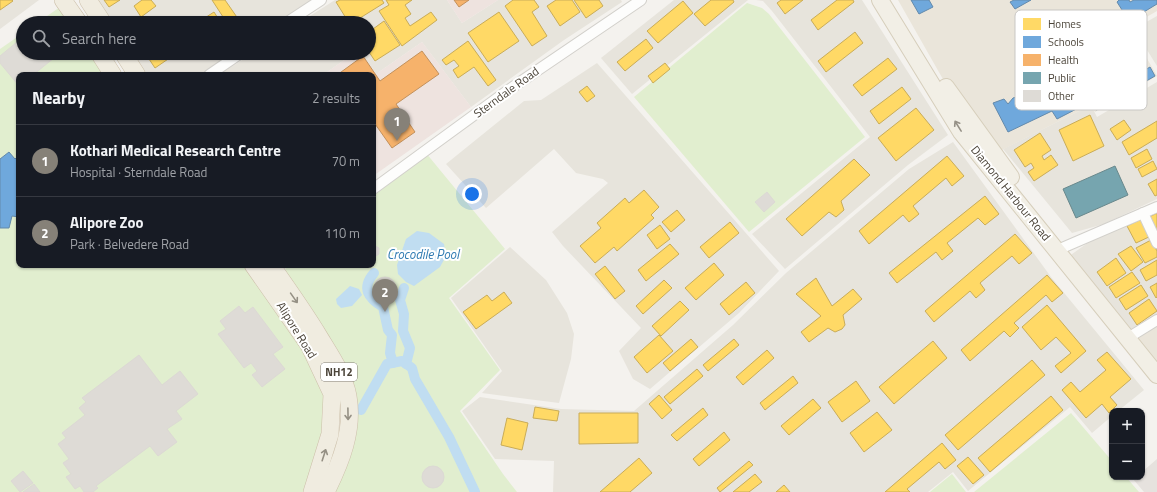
<!DOCTYPE html>
<meta charset="utf-8">
<style>
body{margin:0;font-family:"Titillium Web",sans-serif;background:#242831;color:#f1f3f6}
.controls{position:absolute;right:12px;bottom:12px;display:grid;overflow:hidden;border-radius:8px;box-shadow:0 1px 3px #0004}
.controls button{width:36px;height:36px;display:grid;place-items:center;padding:0;border:0;border-bottom:1px solid #363941;background:#171b24;color:#f1f3f6;font:20px sans-serif}
.you{position:absolute;left:472px;top:194px;width:14px;height:14px;margin:-10px;border:3px solid #fff;border-radius:50%;background:#1a73e8;box-shadow:0 0 0 6px #1a73e833}
.badge{display:grid;place-items:center;width:26px;height:26px;border-radius:50%;background:#868178;color:#fff;font-size:13px;font-weight:700}
.pin{position:absolute;translate:-50% -33px;filter:drop-shadow(0 1px 2px #0008)}
.pin::after{content:'';position:absolute;top:21px;width:14px;height:12px;background:inherit;clip-path:polygon(0 0,100% 0,50% 100%)}
.list{margin:0;padding:0;list-style:none}
h2{display:flex;justify-content:space-between;align-items:center;height:52px;margin:0;padding:0 16px;font-size:17px}
h2 small{font-size:13px;font-weight:400;color:#9ea1a6}
.list li{display:grid;grid-template-columns:26px 1fr auto;gap:12px;align-items:center;box-sizing:border-box;height:72px;padding:0 16px;border-top:1px solid #363941}
.list b{display:block;font-size:15px;white-space:nowrap}
.list p{margin:0;font-size:13px;white-space:nowrap;color:#9ea1a6}
.list em{font-size:13px;font-style:normal;color:#9ea1a6}
.icon{flex:none;width:22px;height:22px;fill:none;stroke:currentColor;stroke-width:2;stroke-linecap:round;stroke-linejoin:round}
.map{position:relative;flex:none;width:1157px;height:492px;overflow:hidden}
.search{position:absolute;background:#171b24;box-shadow:0 1px 3px #0004;left:16px;top:16px;width:360px;height:44px;display:flex;align-items:center;gap:10px;box-sizing:border-box;padding:0 14px;border-radius:22px;color:#9ea1a6;font-size:15px}
.panel{position:absolute;background:#171b24;box-shadow:0 1px 3px #0004;left:16px;top:72px;width:360px;height:196px;border-radius:8px}
.map>svg:first-child{display:block}
</style>
<div class="map">
<svg width="1157" height="492" viewBox="0 0 1157 492">
<rect width="100%" height="100%" fill="#f4f2ee"/>
<g fill="#e7e4dc">
<path d="M0 0H39L0 29Z"/>
<path d="M89 0H311L277 23H105Z"/>
<path d="M335 0H447L462 23 498 0H621L622 2 564 40 471 107 422 42 376 74 361 53H369V23H299Z"/>
<path d="M674 0H748L632 94 601 58Z"/>
<path d="M756 0H862L948 135 908 165 785 269 752 234 870 137 772 11 763 1Z"/>
<path d="M1157 16V66L1134 29Z"/>
<path d="M126 53H233L201 75H142Z"/>
<path d="M253 53H354L323 75H219Z"/>
<path d="M597 63 779 271 739 313 650 389 633 379 619 351 641 328 563 246 552 232 608 183 603 179 576 173 554 149 486 208 446 164 524 101 541 100Z"/>
<path d="M1157 82V199L1104 224 1072 233 1003 149 1091 105 1097 117Z"/>
<path d="M953 142 1051 277 1144 390 1118 411H1112V416L1092 433 1070 407 968 491 953 472 928 492H553L554 461 495 459 462 411 480 397 561 409 634 411 733 325 786 273 909 169Z"/>
<path d="M1157 212V365L1068 257 1096 237Z"/>
<path d="M510 247 546 280 567 313 574 334 571 359 559 403 482 393 502 371 451 298Z"/>
</g>
<path fill="#e6e2de" d="M1157 459V492H1144L1133 479 1136 477H1142V472Z"/>
<g fill="#eae5da">
<path d="M898 0H1157V11L1129 27 1157 76 1095 112 1091 105 990 156 961 111Z"/>
<path d="M1157 324V365L1134 337Z"/>
</g>
<g fill="#eee3df">
<path d="M447 0H498L462 23Z"/>
<path d="M422 42 471 107 373 176V75H323L354 53H361L376 74Z"/>
</g>
<g fill="#e1eecf">
<path d="M747 3 762 8 769 14 865 137 749 232 634 97Z"/>
<path d="M63 5 75 23H37Z"/>
<path d="M23 33V53H97L113 75H19V265H249L307 343 332 411 311 492H0V49Z"/>
<path d="M426 153 505 249 449 298 500 370 460 411 503 474 517 492H334L356 423 287 280 285 265H373V194Z"/>
<path d="M1071 413 1112 461V477H1126L1139 492H974Z"/>
<path d="M952 474 966 492H930Z"/>
</g>
<g fill="#c0ddf1">
<path d="M417 231 429 233 444 244 446 256 440 267 414 286 406 282 398 274 397 265 406 239Z"/>
<path d="M350 286 359 289 362 295 352 306 341 308 337 304 336 299Z"/>
</g>
<g fill="#ffd966" stroke="#c9ac58">
<path d="M0 0H12L13 1 0 10Z"/>
<path d="M104 0H120L109 7Z"/>
<path d="M142 0H151L156 6 141 17 134 6Z"/>
<path d="M212 0H225L241 23H227Z"/>
<path d="M340 0H382L384 3 352 23H349L336 2Z"/>
<path d="M386 0H412L405 5 411 14 405 18 410 26 431 12 437 20 402 46 379 11 389 5Z"/>
<path d="M513 0H534L539 7 532 12 547 36 532 46 505 6Z"/>
<path d="M556 0H572L580 12 560 26 547 6Z"/>
<path d="M574 0H599L603 6 586 18Z"/>
<path d="M711 0H733L734 2 705 26 694 14Z"/>
<path d="M781 0H803L785 14 777 3Z"/>
<path d="M837 0H853L854 2 818 30 811 20Z"/>
<path d="M683 1 693 13 658 43 647 31Z"/>
<path d="M214 12 221 23H197Z"/>
<path d="M499 12 519 41 488 62 468 33Z"/>
<path d="M384 21 400 45 375 61 369 52 368 23 373 29Z"/>
<path d="M855 32 863 43 826 72 818 61Z"/>
<path d="M646 39 653 48 625 71 617 62Z"/>
<path d="M468 41 496 80 488 86 474 67 458 78 453 70 459 66 454 60 446 65 442 60Z"/>
<path d="M145 53H172L174 55 155 68Z"/>
<path d="M888 58 897 69 862 96 853 85Z"/>
<path d="M665 63 670 69 653 83 648 76Z"/>
<path d="M587 86 595 96 587 102 579 92Z"/>
<path d="M902 87 911 99 879 124 870 111Z"/>
<path d="M916 108 934 130 896 161 878 138Z"/>
<path d="M1090 115 1104 146 1073 161 1059 130Z"/>
<path d="M1124 120 1131 130 1117 140 1110 129Z"/>
<path d="M1157 121V138L1129 155 1122 142Z"/>
<path d="M1040 133 1051 150 1042 156 1044 160 1051 155 1058 165 1034 181 1028 172 1034 168 1031 163 1025 167 1014 150Z"/>
<path d="M1147 149 1152 159 1136 168 1131 158Z"/>
<path d="M947 156 964 176 952 186 946 178 913 206 919 214 909 222 903 215 869 244 859 231Z"/>
<path d="M854 159 870 175 841 201 844 210 836 217 829 212 802 236 786 219Z"/>
<path d="M1153 161 1157 169 1142 177 1138 169Z"/>
<path d="M1157 179V195L1155 196 1148 184Z"/>
<path d="M644 190 659 207 651 215 654 218 617 251 614 247 595 263 580 246 601 228 597 223 625 198 629 203Z"/>
<path d="M985 196 999 214 985 225 978 218 947 243 953 251 942 260 936 252 897 283 889 273Z"/>
<path d="M677 210 685 220 671 232 662 222Z"/>
<path d="M1157 213V239L1147 218Z"/>
<path d="M1143 218 1151 236 1136 243 1127 226Z"/>
<path d="M730 222 739 233 709 258 700 247Z"/>
<path d="M660 225 670 239 657 249 647 235Z"/>
<path d="M1015 234 1032 253 1019 264 1012 256 980 283 985 290 976 298 970 291 934 322 925 311Z"/>
<path d="M1151 240 1157 251V257L1145 263 1136 248Z"/>
<path d="M670 244 679 254 646 281 638 270Z"/>
<path d="M1131 246 1143 262 1131 271 1118 254Z"/>
<path d="M1116 258 1126 273 1107 286 1097 272Z"/>
<path d="M1157 260V275L1146 281 1140 270Z"/>
<path d="M714 263 724 275 696 300 685 288Z"/>
<path d="M605 266 625 291 615 299 595 274Z"/>
<path d="M1132 272 1140 283 1116 298 1109 287Z"/>
<path d="M1047 275 1063 293 1052 302 1046 295 1014 323 1019 328 1010 337 1004 331 970 361 961 350Z"/>
<path d="M816 278 832 306 853 289 862 299 843 315 845 325 842 329 835 332 828 328 809 342 801 332 821 316 796 294Z"/>
<path d="M664 280 672 288 643 314 636 306Z"/>
<path d="M746 282 755 293 729 315 720 304Z"/>
<path d="M1157 283V297L1156 298 1150 287Z"/>
<path d="M1141 285 1148 296 1126 310 1119 299Z"/>
<path d="M504 292 512 303 476 329 463 312 487 295 492 301Z"/>
<path d="M1149 299 1157 311 1137 325 1129 313Z"/>
<path d="M680 301 689 310 661 336 652 326Z"/>
<path d="M1047 305 1086 351 1061 373 1055 366 1071 353 1056 337 1041 350 1022 327Z"/>
<path d="M659 335 673 351 647 373 634 357Z"/>
<path d="M691 339 698 347 670 371 663 363Z"/>
<path d="M734 339 739 345 708 371 703 365Z"/>
<path d="M933 341 947 358 894 404 879 387Z"/>
<path d="M767 350 774 358 743 385 736 377Z"/>
<path d="M1107 352 1131 379 1110 397 1117 405 1109 413 1102 404 1086 418 1062 390 1071 382 1080 392 1106 370 1097 360Z"/>
<path d="M1032 360 1045 375 958 450 945 435Z"/>
<path d="M697 369 703 376 670 404 664 397Z"/>
<path d="M793 376 798 383 765 410 760 403Z"/>
<path d="M856 381 870 401 842 422 828 402Z"/>
<path d="M659 395 672 410 662 419 649 404Z"/>
<path d="M1051 396 1063 410 990 472 978 458Z"/>
<path d="M813 399 821 408 789 435 781 426Z"/>
<path d="M535 407 559 411 557 421 533 418Z"/>
<path d="M703 408 708 415 677 441 671 435Z"/>
<path d="M877 412 892 430 864 452 850 433Z"/>
<path d="M579 413H638V443L579 444Z"/>
<path d="M507 418 528 423 522 450 501 445Z"/>
<path d="M724 432 730 440 699 466 693 459Z"/>
<path d="M942 443 956 460 945 469 939 462 907 489 910 492H885Z"/>
<path d="M968 457 984 475 973 484 957 466Z"/>
<path d="M639 458 652 473 630 492H600Z"/>
<path d="M749 461 753 465 720 492 717 488Z"/>
<path d="M755 474 762 482 749 492H733Z"/>
<path d="M784 485 790 492H776Z"/>
</g>
<g fill="#6fa8dc" stroke="#648aab">
<path d="M911 0H929L933 7 919 14Z"/>
<path d="M1014 0H1031L1015 9 1010 2Z"/>
<path d="M1119 0H1129L1130 2 1134 0H1157V4L1129 21 1117 2Z"/>
<path d="M1065 16 1100 82 1106 81 1112 89 1150 67 1155 76 1096 110 1090 102 1057 119 1052 111 1008 132 993 103 1004 99 1008 104 1013 98 1031 92 1030 86 1040 81 1048 96 1060 89 1057 83 1067 78 1070 85 1081 78 1054 24Z"/>
<path d="M9 152 15 159 19 155V217L12 216 9 228H0V159Z"/>
</g>
<g fill="#f6b26b" stroke="#c3915c">
<path d="M454 0H469L459 7Z"/>
<path d="M422 51 439 74 396 104 415 132 392 148 373 121V75H337L363 56 380 81Z"/>
</g>
<path fill="#76a5af" stroke="#69888c" d="M1115 166 1128 195 1076 218 1063 189Z"/>
<g fill="none" stroke-linecap="round" stroke-linejoin="round">
<g stroke="#c0ddf1" stroke-width="10">
<path d="M374 273C361 288 368 298 383 307L388 330 392 335 390 353 393 363"/>
<path d="M404 288 400 300 404 314 403 331 410 348 406 364"/>
<path d="M361 410 387 364 402 361 412 368 415 379 449 437 475 492"/>
</g>
</g>
<g fill="#dedbd6" stroke="#dcd9d4">
<path d="M23 37V53H60L33 75H19V86L0 63V56Z"/>
<path d="M767 192 775 202 764 212 755 202Z"/>
<path d="M375 246 379 248V254L373 258V247Z"/>
<circle cx="385" cy="288" r="11"/>
<path d="M239 306 245 313 253 307 283 347 273 354 285 369 262 387 252 375 257 371 251 363 244 368 218 334 226 329 220 321Z"/>
<path d="M139 355 162 385 180 371 198 394 176 411 182 419 167 429 177 442 158 456 150 446 96 486 98 488 93 492H84L80 486 75 489 66 477 71 474 63 463 69 459 58 444 66 438 62 433 85 415 79 408 86 402 82 398Z"/>
<circle cx="433" cy="477" r="11"/>
<path d="M23 471 33 483 20 492 11 481Z"/>
<path d="M34 484 40 492H23Z"/>
</g>
<g fill="none" stroke-linecap="round" stroke-linejoin="round">
<g stroke="#d2d0cb" stroke-width="12">
<g id="minor">
<path d="M286 23 321 0"/>
<path d="M209 75 241 53"/>
<path d="M373 189 507 91 641 0"/>
<path d="M1143 213 1157 243"/>
<path d="M1062 248 1157 207"/>
<path d="M1131 336 1157 320"/>
</g>
</g>
<g stroke="#d6cebb" stroke-width="18">
<g id="primary">
<path d="M880 0 961 132 1157 375"/>
<path d="M946 87 1011 177"/>
</g>
</g>
<g stroke="#ccbfa9" stroke-width="18">
<g id="trunk">
<path d="M63 0 79 23"/>
<path d="M88 0 103 23"/>
<path d="M99 53 113 75"/>
<path d="M123 53 137 75"/>
<path d="M253 265 309 345 332 394 330 434 312 492"/>
<path d="M271 265C288 289 305 313 320 338 331 356 344 375 348 396 354 430 341 462 326 492"/>
</g>
</g>
<use href="#minor" stroke="#fdfdfc" stroke-width="10"/>
<use href="#primary" stroke="#f2efe6" stroke-width="16"/>
<use href="#trunk" stroke="#f0ece0" stroke-width="17"/>
</g>
<defs><path id="oneway-shaft" d="M-6 0H5M1.5-3L5.5 0L1.5 3" fill="none" stroke-width="1.6" stroke-linecap="round" stroke-linejoin="round"/></defs>
<use stroke="#969187" href="#oneway-shaft" transform="translate(958 126) rotate(-122)"/>
<g stroke="#959084">
<use href="#oneway-shaft" transform="translate(294 298) rotate(55)"/>
<use href="#oneway-shaft" transform="translate(348 414) rotate(89)"/>
<use href="#oneway-shaft" transform="translate(324 455) rotate(-72)"/>
</g>
<g text-anchor="middle" dominant-baseline="central" stroke-width="4" stroke-linejoin="round" paint-order="stroke">
<rect fill="#fff" stroke="#817c74" stroke-width="1" x="321" y="363" width="36" height="18" rx="3"/>
<g font-size="11" font-weight="bold" fill="#4b4439">
<text x="339" y="372">NH12</text>
</g>
<g font-size="12" fill="#4b4439" stroke="#fff">
<text transform="translate(506 92) rotate(-36)">Sterndale Road</text>
<text transform="translate(1011 193) rotate(51)">Diamond Harbour Road</text>
<text transform="translate(297 330) rotate(58)">Alipore Road</text>
</g>
<g font-size="13" font-style="italic" fill="#2e7ab2" stroke="#fff">
<text x="423" y="254">Crocodile Pool</text>
</g>
</g>
<rect x="1015" y="10" width="132" height="100" rx="6" fill="#fff" stroke="#c9c7c4" stroke-width="1"/>
<rect x="1023" y="18" width="18" height="12" fill="#ffd966"/>
<rect x="1023" y="36" width="18" height="12" fill="#6fa8dc"/>
<rect x="1023" y="54" width="18" height="12" fill="#f6b26b"/>
<rect x="1023" y="72" width="18" height="12" fill="#76a5af"/>
<rect x="1023" y="90" width="18" height="12" fill="#dedbd6"/>
<g font-size="11" fill="#4b4439">
<text x="1048" y="28">Homes</text>
<text x="1048" y="46">Schools</text>
<text x="1048" y="64">Health</text>
<text x="1048" y="82">Public</text>
<text x="1048" y="100">Other</text>
</g>
</svg>
<div class="controls">
<button>+</button>
<button>−</button>
</div>
<div class="you"></div>
<div class="pin badge" style="left:397px;top:141px">1</div>
<div class="pin badge" style="left:385px;top:312px">2</div>
<div class="search"><svg class="icon" aria-label="search" viewBox="0 0 24 24"><circle cx="10" cy="10" r="6"/><path d="M15 15l6 6"/></svg>Search here</div>
<section class="panel">
<h2>Nearby<small>2 results</small></h2>
<ul class="list">
<li><span class="badge">1</span><div><b>Kothari Medical Research Centre</b><p>Hospital · Sterndale Road</p></div><em>70 m</em></li>
<li><span class="badge">2</span><div><b>Alipore Zoo</b><p>Park · Belvedere Road</p></div><em>110 m</em></li>
</ul>
</section>
</div>
